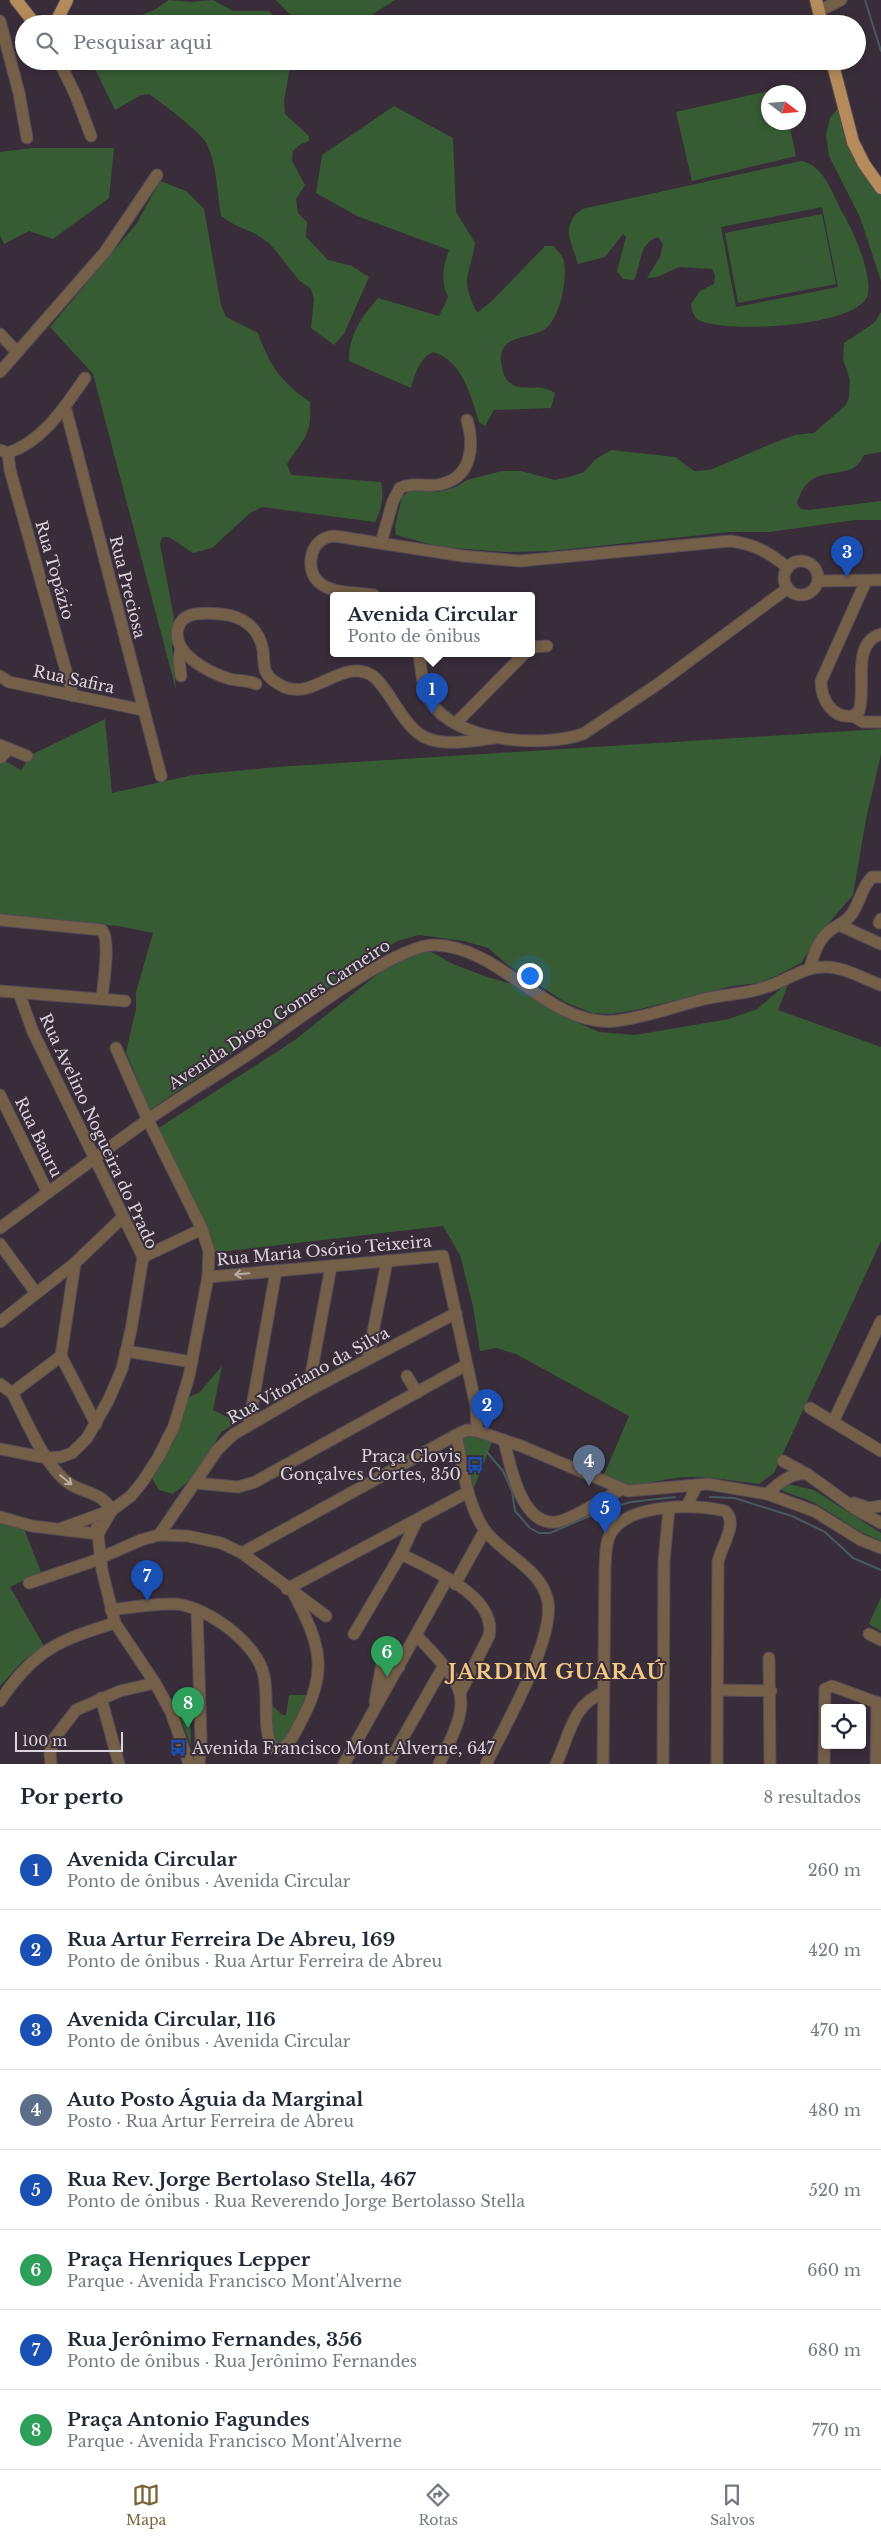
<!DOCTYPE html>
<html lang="pt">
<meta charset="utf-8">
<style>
body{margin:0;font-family:"Libre Baskerville",serif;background:#f2f2f3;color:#1f2937}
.controls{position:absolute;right:15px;bottom:15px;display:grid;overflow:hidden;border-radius:5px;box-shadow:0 2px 8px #0003}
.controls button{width:45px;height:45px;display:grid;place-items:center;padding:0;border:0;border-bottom:1px solid #e0e1e3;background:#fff;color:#1f2937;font:25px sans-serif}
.compass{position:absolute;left:761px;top:85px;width:45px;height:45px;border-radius:50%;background:#fff;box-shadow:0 2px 8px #0003;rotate:106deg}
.scale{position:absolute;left:15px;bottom:12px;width:108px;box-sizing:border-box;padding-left:5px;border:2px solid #dcd4dc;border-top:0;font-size:14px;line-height:18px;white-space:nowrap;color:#dcd4dc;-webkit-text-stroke:4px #392d39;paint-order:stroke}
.you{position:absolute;left:529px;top:975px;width:18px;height:18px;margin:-12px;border:4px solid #fff;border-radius:50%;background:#1a73e8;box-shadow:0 0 0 8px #1a73e833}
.badge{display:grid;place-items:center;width:32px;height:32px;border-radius:50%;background:#7a6437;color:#fff;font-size:16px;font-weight:700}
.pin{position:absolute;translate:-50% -41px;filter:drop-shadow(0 1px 2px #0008)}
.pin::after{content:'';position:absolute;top:26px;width:18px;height:15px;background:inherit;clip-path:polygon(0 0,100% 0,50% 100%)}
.popup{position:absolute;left:330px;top:592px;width:205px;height:65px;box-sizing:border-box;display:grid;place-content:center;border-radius:5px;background:#fff;filter:drop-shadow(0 1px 4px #0005);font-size:16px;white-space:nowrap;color:#747a83}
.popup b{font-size:19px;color:#1f2937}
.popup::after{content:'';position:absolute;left:50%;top:100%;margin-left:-10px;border:10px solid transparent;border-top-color:#fff}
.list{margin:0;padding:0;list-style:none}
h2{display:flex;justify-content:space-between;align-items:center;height:65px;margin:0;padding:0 20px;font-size:21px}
h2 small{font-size:16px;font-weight:400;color:#747a83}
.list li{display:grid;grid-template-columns:32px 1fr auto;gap:15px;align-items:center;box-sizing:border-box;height:80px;padding:0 20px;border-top:1px solid #e0e1e3}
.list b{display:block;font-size:19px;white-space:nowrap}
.list p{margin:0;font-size:16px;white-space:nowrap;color:#747a83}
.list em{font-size:16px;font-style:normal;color:#747a83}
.icon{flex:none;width:28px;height:28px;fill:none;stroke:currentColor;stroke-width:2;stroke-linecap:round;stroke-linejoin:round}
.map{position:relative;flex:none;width:881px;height:1764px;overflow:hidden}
.search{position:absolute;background:#fff;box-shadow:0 2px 8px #0003;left:15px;right:15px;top:15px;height:55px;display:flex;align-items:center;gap:12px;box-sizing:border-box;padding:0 18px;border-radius:28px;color:#747a83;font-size:19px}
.sheet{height:705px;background:#fff}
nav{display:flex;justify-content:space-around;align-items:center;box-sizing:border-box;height:70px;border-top:1px solid #e0e1e3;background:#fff;font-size:14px;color:#747a83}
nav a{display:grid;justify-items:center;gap:2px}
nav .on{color:#7a6437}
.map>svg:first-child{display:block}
</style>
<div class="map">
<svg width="881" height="1764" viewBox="0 0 881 1764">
<rect width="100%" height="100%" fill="#392d39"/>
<g fill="#375c34" fill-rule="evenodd">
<path d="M169 0 191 2 213 0 233 11H269L281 24H120L156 9Z"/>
<path d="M276 0H395L362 21 352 24H299Z"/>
<path d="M91 61H291L284 101 285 114 309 136V141L299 145 293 151 292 161 305 185 296 199 298 213 307 222 306 237 328 260 352 266 369 277 344 334 334 345 311 328 314 299 311 289 299 280 270 244 256 234 235 225 221 216C217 193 217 165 207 144 202 133 161 102 149 94L141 95 115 110Z"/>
<path d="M781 88 782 92H768V122L789 123 796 156 692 181 676 112Z"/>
<path d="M394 106 453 138 456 212 475 243C470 278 459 276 477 313L493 300 545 246H554C556 250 561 254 563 258 569 275 560 319 545 329 529 340 499 334 501 361 502 369 503 376 509 382 523 394 537 381 555 393L551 408 494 410 485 426 479 422C471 396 462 360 433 352 419 359 415 374 411 388L349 361C349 334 361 318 378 298L439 316 448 297C440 279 443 268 449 250L357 216 316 193 322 155Z"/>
<path d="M838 108 881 192V281L860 217 829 156 826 135 830 118Z"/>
<path d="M33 148H114L109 198 53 239 29 231 4 244 0 235V152Z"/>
<path d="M801 161C824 165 832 193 842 212 853 230 872 273 868 294 861 327 724 334 699 320 693 316 692 311 691 304L700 291 714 284 715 275 712 269 679 267 657 277 647 278 660 257 663 244 658 237C638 244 642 263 634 280L623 279 617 271 626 237 623 234 605 257 578 264C571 241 560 226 582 209ZM822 207 838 287 736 307 721 227Z"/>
<path d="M160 181 186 191 204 209 221 305 226 317 258 333C270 366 281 382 310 402 312 437 304 437 287 464L291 475 381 482C384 497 382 509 375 522L262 507 250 513 212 548 193 553 169 537H162L160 544 174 618 171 635 176 690 93 374 50 327 137 223Z"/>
<path d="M822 214 836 284 738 303 725 233Z"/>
<path d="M881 312V452L864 455C850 488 812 455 797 503L801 509 809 510 881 501V520H855L769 532H729L552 551 506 552 440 547 396 535 395 526 402 497 409 491 418 489 438 492 456 487 467 480 502 471H521L555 480 569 477 584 472 596 459 611 450 675 457 694 471 710 470 771 444 795 435 814 433 845 406 849 398 850 380 843 359 844 343 874 323Z"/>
<path d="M105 719 112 793 193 775 277 767 881 729V754L866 819 853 895 821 932 801 963 776 976 758 983 732 986 636 1010 611 1014 592 1013 565 1002 509 966 488 948 464 941 419 935 397 941 150 1110 126 1052 136 1009V992L153 933 119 926 0 916V758L21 770 31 755Z"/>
<path d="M428 950 453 964 487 977 515 985 581 1024 599 1032 635 1035 729 1019 757 1009 789 982 778 1010 881 1047V1241L774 1473 759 1484C736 1481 713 1477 690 1477 653 1477 639 1494 603 1477L629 1416 516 1354 496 1348 480 1351 473 1306 460 1255 443 1226 212 1253 157 1129 295 1040 403 954Z"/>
<path d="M222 1366 213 1410 238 1422 221 1432 198 1473 173 1494 159 1490 152 1478 189 1397 199 1393Z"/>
<path d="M471 1436 492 1442 474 1488 461 1439Z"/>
<path d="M788 1484 814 1490 881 1533V1541L861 1532 813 1502 783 1491 782 1488Z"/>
<path d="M0 1522 24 1529 41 1572 10 1587 44 1646 24 1660 0 1686Z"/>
<path d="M881 1597V1631L869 1624Z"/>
<path d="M289 1695H306L289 1735 282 1745 276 1744 272 1734 269 1706 272 1705 282 1715H286Z"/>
<path d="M190 1703 191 1746 178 1711Z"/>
</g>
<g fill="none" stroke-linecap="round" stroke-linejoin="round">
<g stroke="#465a62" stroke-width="2">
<path d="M865 0 881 51"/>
<path d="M486 1451 503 1471 512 1491 515 1511 530 1528 539 1533H550L606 1509 631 1502 675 1497"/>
<path d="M710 1497 734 1498 792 1516 825 1532 853 1558 881 1570"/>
</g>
<g stroke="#564b56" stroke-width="13">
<g id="minor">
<path d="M819 11 841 0"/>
<path d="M0 21 19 93 27 138"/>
<path d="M59 61 76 96 91 136"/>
<path d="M0 334 16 351"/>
<path d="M0 372 105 252 157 175"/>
<path d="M65 406 161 776"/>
<path d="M0 450 8 453C43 441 64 408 85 378"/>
<path d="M8 453 10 470 73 696"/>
<path d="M381 543 393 501 400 488C413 481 428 488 442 484 473 476 474 444 467 420"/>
<circle cx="801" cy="578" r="17"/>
<path d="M818 581 881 580"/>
<path d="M866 581 821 681C821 699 832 719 853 716L859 711C867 687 850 644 881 634"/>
<path d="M374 595C358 592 334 594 321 584 305 573 308 543 328 537 334 535 341 537 347 538L463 556 520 561 730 541C754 544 769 552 788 568"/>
<path d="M531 647 547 646"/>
<path d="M419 653C421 668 422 687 430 701 455 742 542 748 583 734L658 684 788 588"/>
<path d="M0 676 9 682 143 710"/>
<path d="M181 676 179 660 181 647"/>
<path d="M256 684C248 680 238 681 230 679 210 673 171 654 178 628 180 621 185 617 191 615 200 612 211 613 221 614 243 616 259 628 263 650 264 657 263 666 266 672 269 679 278 684 284 687 311 699 337 665 364 672 374 674 380 683 386 691 396 705 405 723 418 733 438 749 473 740 496 738"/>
<path d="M853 716 863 722H881"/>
<path d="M456 723 525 653"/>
<path d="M0 745 27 756"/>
<path d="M0 758 9 749"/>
<path d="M0 920 102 930C111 942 103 983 102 999"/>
<path d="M879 923 881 919"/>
<path d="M839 925 881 944"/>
<path d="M810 969C813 954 819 938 832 929 839 924 846 922 851 915 860 903 861 888 872 877H881"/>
<path d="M0 991 125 1001"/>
<path d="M0 1095 48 1193"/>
<path d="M0 1228C49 1192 97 1156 146 1121 181 1096 219 1074 255 1050 292 1024 395 944 435 945 503 947 549 1028 616 1021 648 1017 678 1005 709 998 727 994 746 994 763 988 783 983 802 967 824 967 842 966 864 979 881 985"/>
<path d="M0 1244 36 1293"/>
<path d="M143 1257 202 1229"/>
<path d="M75 1263 61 1356 96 1424"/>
<path d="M208 1277 443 1256 476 1406 477 1431"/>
<path d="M0 1322 75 1263 123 1217"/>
<path d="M126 1351 192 1362"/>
<path d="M368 1358 387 1261"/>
<path d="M407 1376 417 1393"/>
<path d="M0 1384 12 1393C26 1419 43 1463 67 1482 83 1494 99 1490 112 1510"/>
<path d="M308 1391 331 1266"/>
<path d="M12 1393 61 1356"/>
<path d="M810 1408 881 1451"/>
<path d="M833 1422 881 1321"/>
<path d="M249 1424 276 1271"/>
<path d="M456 1435C463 1465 466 1502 484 1529 501 1554 542 1568 548 1602 554 1641 504 1728 486 1764"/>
<path d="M504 1440C510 1465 521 1526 556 1522 572 1520 606 1497 622 1489"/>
<path d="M0 1449 47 1458 61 1457 72 1453 87 1438 108 1401 122 1369 131 1330 143 1257 33 1032 19 993"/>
<path d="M783 1461 807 1474"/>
<path d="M196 1483 238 1487 255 1482 466 1365"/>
<path d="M767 1494C778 1484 791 1472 807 1474L857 1510 881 1523"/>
<path d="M854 1503 869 1508 881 1506"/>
<path d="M687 1506 697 1485"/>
<path d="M0 1517 32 1526 98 1534"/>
<path d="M97 1527 102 1570 115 1623 155 1683 171 1712 189 1764"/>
<path d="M62 1528 112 1510"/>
<path d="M98 1534 112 1510 131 1496 143 1481 158 1458 174 1426 189 1376 208 1277 209 1251 202 1229 148 1120 116 1048"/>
<path d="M159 1535 218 1449 234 1434 308 1391 456 1313"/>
<path d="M242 1553 456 1435 467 1430 477 1431 521 1446 628 1491 708 1484 767 1494 814 1511 861 1540 881 1548"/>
<path d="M401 1554C430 1569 498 1596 489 1636L460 1693"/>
<path d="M29 1583 91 1562 141 1540 159 1535 188 1536 221 1543 242 1553 326 1616"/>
<path d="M455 1584 485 1530"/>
<path d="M287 1589 468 1492"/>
<path d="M111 1610C133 1607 155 1603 176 1604 208 1607 258 1644 264 1676 269 1699 262 1725 272 1748L277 1750C289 1747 294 1735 299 1725 329 1671 321 1646 294 1594"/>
<path d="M197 1610 201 1741 199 1764"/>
<path d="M354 1634 401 1554 417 1520"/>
<path d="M869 1634 881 1640"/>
<path d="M416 1635C429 1649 456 1675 460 1694 465 1717 448 1744 439 1764"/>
<path d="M769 1658 770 1764"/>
<path d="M717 1690 771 1691"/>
<path d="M101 1698 119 1764"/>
<path d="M0 1701C34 1650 59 1640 115 1623"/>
<path d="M375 1702 383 1658 399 1667"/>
<path d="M51 1764 50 1754 53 1740 76 1710 120 1691 155 1683"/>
<path d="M344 1764 447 1579"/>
<path d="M388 1764 443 1667"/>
<path d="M556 1764C569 1738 572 1704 603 1693"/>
<path d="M603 1764 605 1567C606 1556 605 1542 611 1533 629 1503 694 1504 725 1511 739 1523 721 1546 718 1562L717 1764"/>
<path d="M663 1764 664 1562 669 1508"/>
<path d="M824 1764 825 1689 832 1686 881 1704"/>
<path d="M876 1764 877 1702"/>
</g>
</g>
<g stroke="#564b56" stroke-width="14">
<g id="major">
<path d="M16 0 35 24"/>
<path d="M816 0 822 24"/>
<path d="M55 24 67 0"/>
<path d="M832 61 853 142 864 164 881 188"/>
</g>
</g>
<use href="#minor" stroke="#745f48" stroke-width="11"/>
<use href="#major" stroke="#b68b5b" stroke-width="12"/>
</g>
<defs><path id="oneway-shaft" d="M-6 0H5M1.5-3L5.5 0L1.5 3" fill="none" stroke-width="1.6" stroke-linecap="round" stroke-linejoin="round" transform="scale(1.25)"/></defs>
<g stroke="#b8aba8">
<use href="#oneway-shaft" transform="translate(242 1274) rotate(175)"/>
<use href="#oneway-shaft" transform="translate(66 1480) rotate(39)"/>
</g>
<defs>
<g id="bus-bare" transform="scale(1.35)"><path d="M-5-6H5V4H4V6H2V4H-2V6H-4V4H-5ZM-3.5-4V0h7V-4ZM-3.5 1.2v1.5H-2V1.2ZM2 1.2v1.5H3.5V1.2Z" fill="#1a4fb4" stroke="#392d39" stroke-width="2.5" paint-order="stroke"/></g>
</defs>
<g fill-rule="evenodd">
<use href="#bus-bare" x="475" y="1465"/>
<use href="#bus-bare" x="178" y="1748"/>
</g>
<g text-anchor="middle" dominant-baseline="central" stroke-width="4" stroke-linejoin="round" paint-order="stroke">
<g font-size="16" fill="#dcd4dc" stroke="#392d39">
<text transform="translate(55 570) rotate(74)">Rua Topázio</text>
<text transform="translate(128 587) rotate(76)">Rua Preciosa</text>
<text transform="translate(74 679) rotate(12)">Rua Safira</text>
<text transform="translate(279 1014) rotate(-33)">Avenida Diogo Gomes Carneiro</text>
<text transform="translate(99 1131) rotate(65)">Rua Avelino Nogueira do Prado</text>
<text transform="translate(39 1137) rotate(64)">Rua Bauru</text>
<text transform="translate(324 1250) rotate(-5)">Rua Maria Osório Teixeira</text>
<text transform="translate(308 1375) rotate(-29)">Rua Vitoriano da Silva</text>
</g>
<g font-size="16" fill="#dcd4dc" stroke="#392d39" text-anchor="end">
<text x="461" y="1456">Praça Clovis<tspan x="461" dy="18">Gonçalves Cortes, 350</tspan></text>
<text x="192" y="1748" text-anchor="start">Avenida Francisco Mont Alverne, 647</text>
</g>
<g font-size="21" font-weight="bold" letter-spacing="1" fill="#f4c883" stroke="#392d39">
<text x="557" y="1672">JARDIM GUARAÚ</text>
</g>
</g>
</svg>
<div class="controls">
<button><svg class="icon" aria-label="locate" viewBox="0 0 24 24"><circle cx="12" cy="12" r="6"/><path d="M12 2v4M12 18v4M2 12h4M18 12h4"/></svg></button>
</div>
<svg class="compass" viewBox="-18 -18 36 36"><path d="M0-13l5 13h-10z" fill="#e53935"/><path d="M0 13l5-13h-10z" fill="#747a83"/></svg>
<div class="scale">100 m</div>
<div class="you"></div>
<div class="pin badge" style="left:432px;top:714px;background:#1a4fb4">1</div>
<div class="popup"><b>Avenida Circular</b>Ponto de ônibus</div>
<div class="pin badge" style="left:487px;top:1430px;background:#1a4fb4">2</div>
<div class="pin badge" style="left:847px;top:577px;background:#1a4fb4">3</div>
<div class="pin badge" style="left:589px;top:1486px;background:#5c6f8a">4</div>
<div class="pin badge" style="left:605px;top:1533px;background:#1a4fb4">5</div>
<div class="pin badge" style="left:387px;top:1677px;background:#2e9e5b">6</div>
<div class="pin badge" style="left:147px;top:1601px;background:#1a4fb4">7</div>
<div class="pin badge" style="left:188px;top:1728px;background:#2e9e5b">8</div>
<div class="search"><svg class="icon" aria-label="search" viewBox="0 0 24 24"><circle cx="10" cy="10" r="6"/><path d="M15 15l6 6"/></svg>Pesquisar aqui</div>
</div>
<section class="sheet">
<h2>Por perto<small>8 resultados</small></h2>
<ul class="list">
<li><span class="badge" style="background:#1a4fb4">1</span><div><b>Avenida Circular</b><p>Ponto de ônibus · Avenida Circular</p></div><em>260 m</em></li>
<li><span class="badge" style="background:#1a4fb4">2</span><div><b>Rua Artur Ferreira De Abreu, 169</b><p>Ponto de ônibus · Rua Artur Ferreira de Abreu</p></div><em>420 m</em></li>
<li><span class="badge" style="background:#1a4fb4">3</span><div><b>Avenida Circular, 116</b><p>Ponto de ônibus · Avenida Circular</p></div><em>470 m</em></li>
<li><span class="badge" style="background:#5c6f8a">4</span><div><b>Auto Posto Águia da Marginal</b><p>Posto · Rua Artur Ferreira de Abreu</p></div><em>480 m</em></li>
<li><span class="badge" style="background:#1a4fb4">5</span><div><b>Rua Rev. Jorge Bertolaso Stella, 467</b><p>Ponto de ônibus · Rua Reverendo Jorge Bertolasso Stella</p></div><em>520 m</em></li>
<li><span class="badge" style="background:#2e9e5b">6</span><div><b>Praça Henriques Lepper</b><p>Parque · Avenida Francisco Mont'Alverne</p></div><em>660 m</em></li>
<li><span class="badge" style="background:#1a4fb4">7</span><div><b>Rua Jerônimo Fernandes, 356</b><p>Ponto de ônibus · Rua Jerônimo Fernandes</p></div><em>680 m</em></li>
<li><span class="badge" style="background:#2e9e5b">8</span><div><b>Praça Antonio Fagundes</b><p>Parque · Avenida Francisco Mont'Alverne</p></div><em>770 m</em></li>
</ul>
</section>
<nav>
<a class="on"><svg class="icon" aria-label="map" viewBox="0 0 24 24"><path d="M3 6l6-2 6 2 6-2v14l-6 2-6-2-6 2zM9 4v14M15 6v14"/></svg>Mapa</a>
<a><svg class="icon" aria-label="directions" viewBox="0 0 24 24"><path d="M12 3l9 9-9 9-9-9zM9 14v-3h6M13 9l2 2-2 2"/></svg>Rotas</a>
<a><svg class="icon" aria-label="saved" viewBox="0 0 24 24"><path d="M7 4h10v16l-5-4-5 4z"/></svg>Salvos</a>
</nav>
